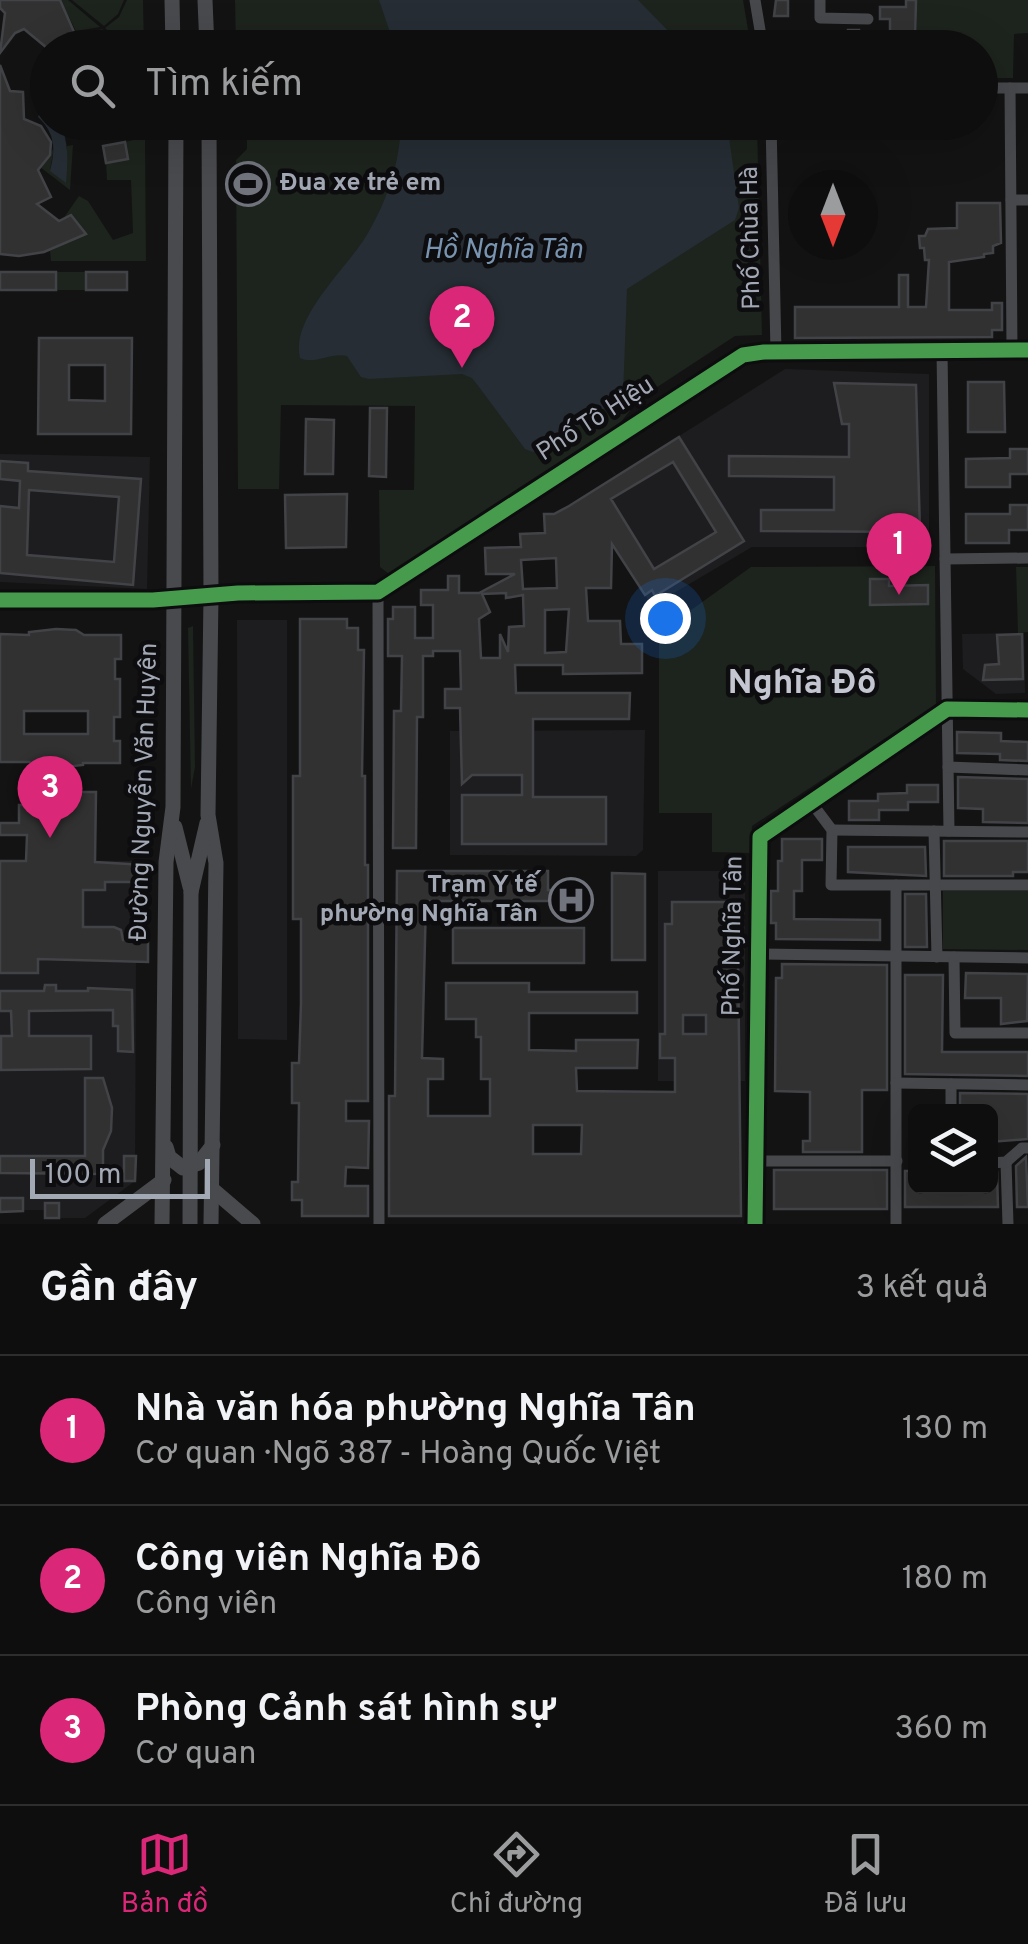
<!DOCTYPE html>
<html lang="vi">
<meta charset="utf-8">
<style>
body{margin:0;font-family:Overpass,sans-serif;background:#171717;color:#f1f3f6}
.controls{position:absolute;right:30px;bottom:30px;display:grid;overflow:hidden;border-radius:15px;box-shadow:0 10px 40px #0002}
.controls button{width:90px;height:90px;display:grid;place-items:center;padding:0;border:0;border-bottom:2px solid #2e2e2e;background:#0e0e0e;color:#f1f3f6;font:50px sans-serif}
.compass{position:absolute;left:788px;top:170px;width:90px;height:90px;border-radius:50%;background:#0e0e0e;box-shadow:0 10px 40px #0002;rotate:180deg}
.scale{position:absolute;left:30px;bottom:25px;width:180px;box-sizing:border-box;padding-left:10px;border:5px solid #a3a8b5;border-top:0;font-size:28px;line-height:35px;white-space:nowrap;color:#a3a8b5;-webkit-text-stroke:8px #0d0d0f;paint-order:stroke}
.you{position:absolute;left:665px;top:618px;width:35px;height:35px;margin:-25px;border:8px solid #fff;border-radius:50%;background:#1a73e8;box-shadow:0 0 0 15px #1a73e833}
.badge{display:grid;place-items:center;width:65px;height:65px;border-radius:50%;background:#db2777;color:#fff;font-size:32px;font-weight:700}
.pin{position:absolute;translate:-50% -82px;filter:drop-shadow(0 2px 5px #0008)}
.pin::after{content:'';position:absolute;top:52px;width:35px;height:30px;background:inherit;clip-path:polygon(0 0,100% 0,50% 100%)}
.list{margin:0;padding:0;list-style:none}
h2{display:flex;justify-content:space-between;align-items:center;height:130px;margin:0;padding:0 40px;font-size:42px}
h2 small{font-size:32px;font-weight:400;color:#9b9c9e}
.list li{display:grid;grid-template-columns:65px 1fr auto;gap:30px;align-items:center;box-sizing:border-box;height:150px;padding:0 40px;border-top:2px solid #2e2e2e}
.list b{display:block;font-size:38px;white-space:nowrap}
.list p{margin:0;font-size:32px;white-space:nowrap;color:#9b9c9e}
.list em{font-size:32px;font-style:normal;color:#9b9c9e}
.icon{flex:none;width:55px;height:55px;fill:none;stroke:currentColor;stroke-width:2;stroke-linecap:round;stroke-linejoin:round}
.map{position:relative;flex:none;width:1028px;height:1224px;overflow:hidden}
.search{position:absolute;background:#0e0e0e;box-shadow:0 10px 40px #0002;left:30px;right:30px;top:30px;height:110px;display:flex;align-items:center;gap:25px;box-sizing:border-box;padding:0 35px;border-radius:55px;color:#9b9c9e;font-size:38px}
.sheet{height:580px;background:#0e0e0e}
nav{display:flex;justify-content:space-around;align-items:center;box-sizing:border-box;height:140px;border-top:2px solid #2e2e2e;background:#0e0e0e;font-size:28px;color:#9b9c9e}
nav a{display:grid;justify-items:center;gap:5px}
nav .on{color:#db2777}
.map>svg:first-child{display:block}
</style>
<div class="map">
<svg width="1028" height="1224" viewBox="0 0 1028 1224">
<rect width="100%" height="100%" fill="#131313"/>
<g fill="#1d1d1f">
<path d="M785 369 929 374V547H752L652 606 583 497Z"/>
<path d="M0 454 150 457 147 589 0 582Z"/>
<path d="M237 620H287V1040L238 1039Z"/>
<path d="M1024 633 1025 693 996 694 963 669 962 634Z"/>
<path d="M645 730 643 850 636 856 450 855V731Z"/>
<path d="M0 860 148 861V962L136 963 135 1181 85 1218H45V1210H23V1198H0Z"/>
<rect x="658" y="871" width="87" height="210"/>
</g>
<g fill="#1d231d">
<path d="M60 0H68L100 27 76 31Z"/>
<path d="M72 0H124L118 14 104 26Z"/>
<path d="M127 0H143L144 47H118L122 42 105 28 119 17Z"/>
<path d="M235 0H743L751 47H236Z"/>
<path d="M917 0H1028V33L1014 34 1013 78H981L980 48H917Z"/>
<path d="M103 29 96 42 106 32 111 36 102 47H81L77 34Z"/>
<path d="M247 123H757L762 335 735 336 639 399 614 431 389 574 380 567 379 490H414L415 406 281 405 279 489H238L236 160 247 149Z"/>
<path d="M145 137 146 261H51L50 251 85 234 63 219 79 196 88 201 113 240 133 233 131 180H107L106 163 128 159 125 142Z"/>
<path d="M73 145 70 190 40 167 54 148 50 170 67 166V146Z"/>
<rect x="56" y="272" width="30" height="18"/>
<path d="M935 566 936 705 752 826 751 853 712 852V813H659V633L751 567Z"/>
<path d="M1016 567H1028V632L1018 633Z"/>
<path d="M193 626 195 767 191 789 188 628Z"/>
<path d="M943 891H1028V950L943 949Z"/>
</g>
<g fill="#262d34">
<path d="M379 0H638L684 47H395Z"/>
<path d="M46 99 48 122 60 123C69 142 68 162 66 183L50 171C56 149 55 133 38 117Z"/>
<path d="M401 123H727L739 208 735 220 627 289 623 396 542 450 533 452 525 449 479 387 472 378 462 374 369 379 361 377 347 356C331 352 315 365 300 358 290 317 348 268 368 233 388 199 400 162 401 123Z"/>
</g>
<g fill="#313132" stroke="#424347" stroke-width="2.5" fill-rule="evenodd">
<path d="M0 0H60L81 48H47L24 29 15 33 0 53 5 13 0 8Z"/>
<path d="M776 0H788V16H774Z"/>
<path d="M906 0H916L915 43H911L912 48H890V19H880V7H906Z"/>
<path d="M848 30H859V48H831L830 35H848Z"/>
<path d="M0 65 10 91 23 92 24 119 41 126 51 142 50 155 38 170 51 197 37 204 59 221 71 215 86 234 44 252 19 256 0 254Z"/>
<path d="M125 142 128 159 106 163 103 146Z"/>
<path d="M957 203H1000L1001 243 993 246V253L984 254V257L949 262V310H992V303H1002V330H992V337L795 338V307H899V275H908V307H926L929 260H925L924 248H920L919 236H925L928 229 957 228Z"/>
<rect x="0" y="272" width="56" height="18"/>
<rect x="86" y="272" width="41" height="18"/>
<path d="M39 338H132L131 434H38ZM69 365H105V401L69 400Z"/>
<path d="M968 382H1004L1005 432H968Z"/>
<path d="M834 383 916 385 920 532 761 531V510H834V477L729 476V456L849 457V424H842Z"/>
<path d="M370 408H387L386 477 369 476Z"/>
<path d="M306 419 334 420 333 474H305Z"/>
<path d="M679 437 744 541 655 596 652 590 645 595 612 544 611 588H586L588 621H620L621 644H642V673L563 674V665H515L516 693H630L629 719H533V797H606V844H462V795H522V775H472L462 784 460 708H445V689H461L460 651H433V656H423V717H417L416 848H393L394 711H401L402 656H388V619H393V607H415V638H433V605H421V590H448V576H459V593H479L515 574H486L485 548 521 547 520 534 545 533 544 514H554L569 506ZM673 462 716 532 654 569 611 499ZM556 558 557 588 523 589 521 560ZM506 593V598L523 595 524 626 509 627 508 652 500 634V658H481L479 619 490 612 482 594ZM569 609 566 652 545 653V610Z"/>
<path d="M1010 449H1028V474H1010V487H966V459L1010 458Z"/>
<path d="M0 461 28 463V471L141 479 133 585 0 573V506L19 508 20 481 0 479ZM29 490 119 497 114 562 27 555Z"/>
<path d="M347 494 346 547 286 548 285 495Z"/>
<path d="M1010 505H1028V530H1009V543H966V514H1010Z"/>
<path d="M870 579H889V586L928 585V604L870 605Z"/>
<path d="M300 619H347V628H358V650H364L362 776H365V865H368V1101H346V1121H369L368 1168 346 1167 345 1186H368V1216H302V1200H292V1182H298L299 1103H292V1063H299L301 1003V919H293V776H300Z"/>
<path d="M56 629 76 630 84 635H121V659H115V679H120V717H114V741H120V763H83V765L56 768 37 767 29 762H0V634L29 635V632ZM24 711H88V734H24Z"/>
<path d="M1022 634 1023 679 983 680 985 665 999 664 997 635Z"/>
<path d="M957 732 1001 733V741L1028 742V761L1000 760V754L957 753Z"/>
<path d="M958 777 1028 779V823L983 822V809L958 808Z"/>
<path d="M907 785H938V802H908V810H879V820H849V801H878V794L907 793Z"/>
<path d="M67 792H96L95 862 145 865V900H136V882H105V890H83V927H114L121 930 123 940H148V962L38 959V973H0V861H26L27 835H0V823H19V805H67Z"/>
<path d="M782 839H822V860H802V891H794V919L880 920V940L776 939V923H771V891H778V861H782Z"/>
<path d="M944 841H1028V872H1013V876H944Z"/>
<path d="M848 847H925L926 876 848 872Z"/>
<path d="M397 871H548V890H585V910H556V901H426L422 1058 443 1059V1079H428V1116H490V1079H481V1037H476V1019H446V983H529V992H637V1013H529V1050L576 1051V1040H638L637 1068H576L577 1091 675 1092V1058H660V1034H665V924H672V902H728V953H738L741 1216H389V1096H395ZM683 1015H706V1034H683ZM533 1125H582L581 1154H533Z"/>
<path d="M612 873 645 874V960H612Z"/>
<path d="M905 894H926L927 947H905Z"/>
<rect x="453" y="928" width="131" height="35"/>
<path d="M782 964 887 965V1090H862V1152H803V1141H810V1092L775 1091 776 978H782Z"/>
<path d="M966 973 1028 974 1027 1021 1001 1024V998H965Z"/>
<path d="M905 975H943L942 1052H1028V1076L905 1074Z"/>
<path d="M45 985H56V991H88V988L132 990 133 1052 118 1051V1026H113V1010L29 1011V1036H91V1069L1 1070V1036H12L11 1011H0V991H44Z"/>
<path d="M85 1078H103L112 1108 111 1131 103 1150V1174L0 1173V1156H85Z"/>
<path d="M960 1093 1028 1094V1139L990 1142V1112H960Z"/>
<path d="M124 1156H136L135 1181H124Z"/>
<path d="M1026 1157 1028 1207H1017L1016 1166Z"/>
<rect x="774" y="1170" width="113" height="39"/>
<path d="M905 1171H916V1186H990V1172H997L998 1207H905Z"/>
<path d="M0 1198H23V1211L0 1212Z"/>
<rect x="45" y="1203" width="14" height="15"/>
</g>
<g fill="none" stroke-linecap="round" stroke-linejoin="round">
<g stroke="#47484c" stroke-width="11">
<path d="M755 0 763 48"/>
<path d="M820 0V18L868 19"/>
<path d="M980 88H1028"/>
<path d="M1010 88 1012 350"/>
<path d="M771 122 776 352"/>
<path d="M1011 200H1028"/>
<path d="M942 351 949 831"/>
<path d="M945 559 1028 558"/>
<path d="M378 592 379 1224"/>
<path d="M0 600H153L238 593 378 592 743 355 764 352 1028 350"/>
<path d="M948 767 1028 770"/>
<path d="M811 802 832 830 831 885H1028"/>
<path d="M832 830 1028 832"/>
<path d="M934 831 937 957"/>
<path d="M896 885V1224"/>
<path d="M759 954 1028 958"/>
<path d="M954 957 955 1033H1028"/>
<path d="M896 1083 1028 1085"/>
<path d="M951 1112V1084"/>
<path d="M757 1161H897"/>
<path d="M1006 1162 1008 1224"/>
<path d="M990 1163 1006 1162 1022 1148H1028"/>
<path d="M755 1224 760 837 947 709 1028 710"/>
</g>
<g stroke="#494a4e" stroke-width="15">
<path d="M172 0 173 48"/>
<path d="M205 0 207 48"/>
<path d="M209 122 211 596 208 815 216 863 211 1224"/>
<path d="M175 827 190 887"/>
<path d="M191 892 207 823"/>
<path d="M166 1147 169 1157 183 1168 199 1163 213 1145"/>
<path d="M212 1189 253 1224"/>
<path d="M105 1224 164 1180"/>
<path d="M162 1224 166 862 173 807 176 122"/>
</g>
<path stroke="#494a4e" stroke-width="15" d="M190 1224 191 892"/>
<g stroke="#0d0d0f" stroke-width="21">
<g id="cycleway">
<path d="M0 600H153L238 593 378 592 743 355 764 352 1028 350"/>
<path d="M755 1224 760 837 947 709 1028 710"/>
</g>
</g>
<use href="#cycleway" stroke="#469c4c" stroke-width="15"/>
</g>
<defs>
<g id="stadium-ring" transform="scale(2.25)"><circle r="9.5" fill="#0d0d0f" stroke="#71747c" stroke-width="1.5"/><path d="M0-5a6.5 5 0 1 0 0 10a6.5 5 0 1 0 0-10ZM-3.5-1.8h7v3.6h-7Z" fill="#71747c"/></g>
<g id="hospital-ring" transform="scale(2.25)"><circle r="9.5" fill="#0d0d0f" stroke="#71747c" stroke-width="1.5"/><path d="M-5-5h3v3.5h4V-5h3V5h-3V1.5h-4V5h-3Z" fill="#71747c"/></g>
</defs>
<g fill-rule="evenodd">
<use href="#stadium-ring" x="248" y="184"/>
<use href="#hospital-ring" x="571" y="900"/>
</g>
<g text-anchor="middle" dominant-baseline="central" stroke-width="9" stroke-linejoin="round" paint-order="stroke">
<g font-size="25" font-weight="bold" fill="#a3a8b5" stroke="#0d0d0f" text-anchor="start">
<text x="280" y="184">Đua xe trẻ em</text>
<text x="538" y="886" text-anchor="end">Trạm Y tế<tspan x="538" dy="29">phường Nghĩa Tân</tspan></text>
</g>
<g font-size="25" fill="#a3a8b5" stroke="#0d0d0f">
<text transform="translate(752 238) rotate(-91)">Phố Chùa Hà</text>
<text transform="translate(596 420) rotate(-33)">Phố Tô Hiệu</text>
<text transform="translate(145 792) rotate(-88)">Đường Nguyễn Văn Huyên</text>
<text transform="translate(734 936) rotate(-89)">Phố Nghĩa Tân</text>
</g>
<g font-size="28" font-style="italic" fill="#7994b1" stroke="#0d0d0f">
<text x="503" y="251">Hồ Nghĩa Tân</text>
</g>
<g font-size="35" font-weight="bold" fill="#c4c7d1" stroke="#0d0d0f">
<text x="802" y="684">Nghĩa Đô</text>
</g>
</g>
</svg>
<div class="controls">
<button><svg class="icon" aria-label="layers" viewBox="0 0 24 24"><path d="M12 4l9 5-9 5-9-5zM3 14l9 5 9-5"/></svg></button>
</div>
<svg class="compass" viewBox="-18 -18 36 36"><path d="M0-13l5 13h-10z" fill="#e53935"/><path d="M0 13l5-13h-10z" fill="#9b9c9e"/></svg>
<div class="scale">100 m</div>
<div class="you"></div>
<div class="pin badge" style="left:899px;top:595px">1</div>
<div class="pin badge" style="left:462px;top:368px">2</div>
<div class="pin badge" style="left:50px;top:838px">3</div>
<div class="search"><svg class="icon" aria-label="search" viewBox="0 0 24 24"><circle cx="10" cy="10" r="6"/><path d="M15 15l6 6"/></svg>Tìm kiếm</div>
</div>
<section class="sheet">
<h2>Gần đây<small>3 kết quả</small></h2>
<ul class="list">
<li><span class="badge">1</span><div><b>Nhà văn hóa phường Nghĩa Tân</b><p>Cơ quan · Ngõ 387 - Hoàng Quốc Việt</p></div><em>130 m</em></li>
<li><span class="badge">2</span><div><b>Công viên Nghĩa Đô</b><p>Công viên</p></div><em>180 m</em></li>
<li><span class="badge">3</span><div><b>Phòng Cảnh sát hình sự</b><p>Cơ quan</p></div><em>360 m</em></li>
</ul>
</section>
<nav>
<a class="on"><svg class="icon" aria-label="map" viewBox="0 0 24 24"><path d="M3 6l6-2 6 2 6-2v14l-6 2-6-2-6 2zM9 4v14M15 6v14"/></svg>Bản đồ</a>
<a><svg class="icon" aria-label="directions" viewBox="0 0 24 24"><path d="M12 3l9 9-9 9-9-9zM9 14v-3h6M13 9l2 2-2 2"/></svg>Chỉ đường</a>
<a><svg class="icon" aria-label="saved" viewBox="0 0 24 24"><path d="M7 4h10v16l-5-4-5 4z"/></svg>Đã lưu</a>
</nav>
